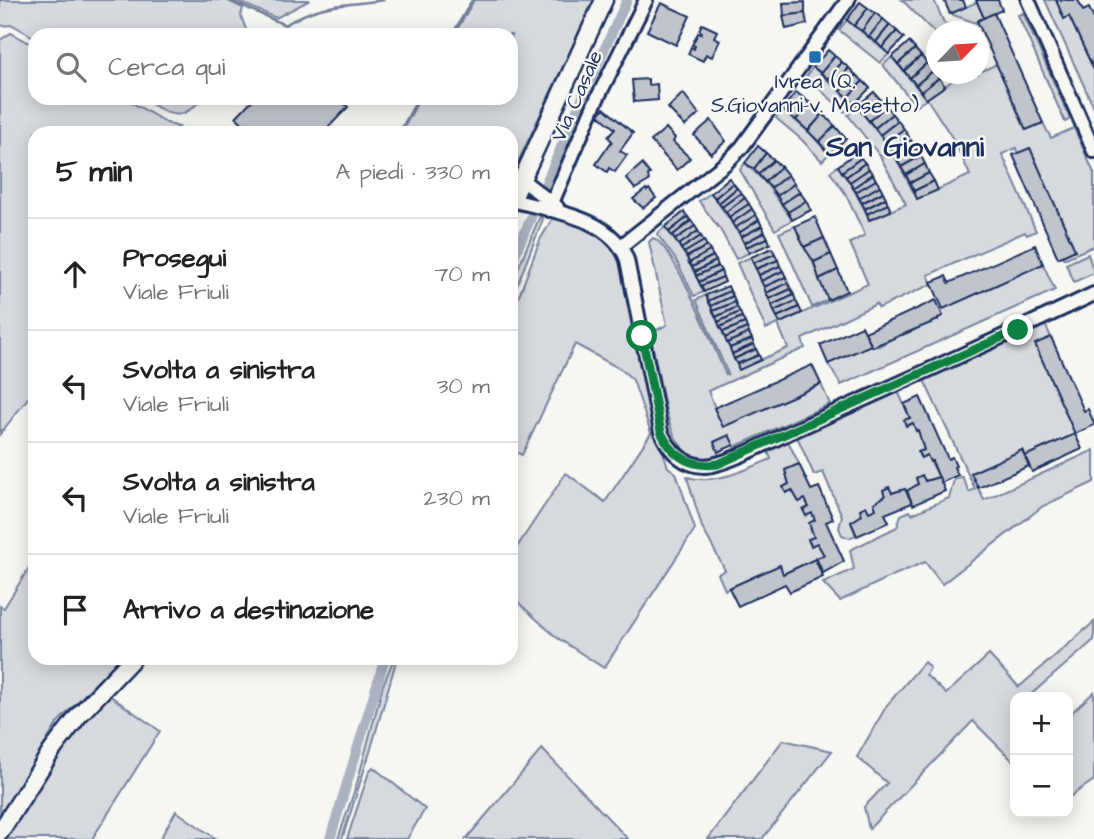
<!DOCTYPE html>
<html lang="it">
<meta charset="utf-8">
<style>
body{margin:0;font-family:"Architects Daughter",sans-serif;background:#f6f6f6;color:#222}
.controls{position:absolute;right:21px;bottom:21px;display:grid;overflow:hidden;border-radius:14px;box-shadow:0 4px 18px #0003}
.controls button{width:63px;height:63px;display:grid;place-items:center;padding:0;border:0;border-bottom:2px solid #e0e0e0;background:#fff;color:#222;font:35px sans-serif}
.compass{position:absolute;left:926px;top:21px;width:63px;height:63px;border-radius:50%;background:#fff;box-shadow:0 4px 18px #0003;rotate:65deg}
.stop{position:absolute;width:21px;height:21px;margin:-16px;border:5px solid #0b8043;border-radius:50%;background:#fff}
.stop.end{background:#0b8043;border-color:#fff;box-shadow:0 2px 7px #0008}
.list{margin:0;padding:0;list-style:none}
h2{display:flex;justify-content:space-between;align-items:center;height:91px;margin:0;padding:0 28px;font-size:30px}
h2 small{font-size:23px;font-weight:400;color:#767676}
.list li{display:grid;grid-template-columns:46px 1fr auto;gap:21px;align-items:center;box-sizing:border-box;height:112px;padding:0 28px;border-top:2px solid #e0e0e0}
.list b{display:block;font-size:26px;white-space:nowrap}
.list p{margin:0;font-size:23px;white-space:nowrap;color:#767676}
.list em{font-size:23px;font-style:normal;color:#767676}
.icon{flex:none;width:38px;height:38px;fill:none;stroke:currentColor;stroke-width:2;stroke-linecap:round;stroke-linejoin:round}
.map{position:relative;flex:none;width:1094px;height:839px;overflow:hidden}
.search{position:absolute;background:#fff;box-shadow:0 4px 18px #0003;left:28px;top:28px;width:490px;height:77px;display:flex;align-items:center;gap:18px;box-sizing:border-box;padding:0 24px;border-radius:21px;color:#767676;font-size:26px}
.panel{position:absolute;background:#fff;box-shadow:0 4px 18px #0003;left:28px;top:126px;width:490px;height:539px;border-radius:21px}
.map>svg:first-child{display:block}
</style>
<div class="map">
<svg width="1094" height="839" viewBox="0 0 1094 839">
<rect width="100%" height="100%" fill="#f6f6f2"/>
<filter id="ink" filterUnits="userSpaceOnUse"><feTurbulence type="fractalNoise" baseFrequency=".0143" numOctaves="2"/><feDisplacementMap in="SourceGraphic" scale="14" xChannelSelector="R" yChannelSelector="G"/><feConvolveMatrix kernelMatrix="1 2 1 2 8 2 1 2 1" color-interpolation-filters="sRGB"/></filter>
<g filter="url(#ink)">
<g fill="#d6d9dd" stroke="#78849e" stroke-width="2">
<path d="M0 0H226L243 8 241 16 248 35H35V38L13 25 0 26Z"/>
<path d="M235 0H310L276 18Z"/>
<path d="M474 0H594L511 177V133H401L420 98H511V35H454Z"/>
<path d="M902 0H934L944 23 957 28 959 31 936 32V34Z"/>
<path d="M1045 0H1056L1064 18 1069 16 1094 70V108Z"/>
<path d="M977 2 984 18 978 20 979 24 950 14Z"/>
<path d="M1023 13 1070 119 1065 122 1018 15Z"/>
<path d="M847 20 889 54 880 63 839 30Z"/>
<path d="M11 33 35 46V98H124L167 123 179 127 170 133H35V389L0 434V40Z"/>
<path d="M892 57 926 99 962 74H978L979 69 981 68 982 71 997 64 1026 130 1043 123 1051 138 1074 128 1094 173V246L1064 259 1063 256 1075 250 1030 148 1018 153 1016 148 1002 154 1036 231 1027 235 1025 232 928 275 932 284 879 308 876 304 802 339 805 348 708 391 723 427 821 384 830 404 734 447 729 435 714 442 719 455C675 470 667 417 661 387 657 369 654 351 650 333L667 325 649 242 653 238C674 245 715 351 726 375L728 374 696 300 706 295 739 369 788 348 778 324 766 329 737 263 751 257 780 323 868 284 850 243 865 235 845 193 830 172 838 166 853 188 870 220 906 204 881 158 892 151 917 199 970 175 955 142 927 99 916 106 883 65Z"/>
<path d="M813 67 854 104 845 112 806 77Z"/>
<path d="M141 98H202C179 126 168 113 141 98Z"/>
<path d="M857 106 890 149 880 156 848 115Z"/>
<path d="M782 110 808 131 829 154 822 161 801 139 776 118Z"/>
<path d="M745 163 765 182 792 220 775 230 740 170Z"/>
<path d="M711 193 739 233 749 253 736 259 721 231 699 201Z"/>
<path d="M540 216 543 219 511 301V285Z"/>
<path d="M554 216C578 222 606 233 619 256L658 436 668 467 676 473 695 529 604 668 556 637 511 596V556L566 473 605 502 651 433 633 380 622 370 575 344 522 455 511 450V317L540 240Z"/>
<path d="M795 226 806 251 808 250 828 300 812 307 779 233Z"/>
<path d="M665 227 684 253 704 292 694 296 676 260 657 234Z"/>
<path d="M1088 254 1094 273 1074 282 1066 264Z"/>
<path d="M1043 264 1055 290 841 385 828 364 871 345 872 347 879 346 901 334 903 335 915 330 914 328 938 320 940 310Z"/>
<path d="M1045 324 1051 337 1075 434 1025 456 1022 450 971 473 984 500 1094 450V482L1043 506 942 584 925 562 892 576 840 601 823 583 854 569 850 550 897 527 901 515 910 511 912 514 949 498 954 480 962 476 969 492 975 489 923 378Z"/>
<path d="M896 387 910 418 904 420 906 426 913 423 923 440 921 441 924 450 918 452 920 457 927 455 939 477 925 481 916 478 918 484 907 491 905 489 892 493 889 487 883 490 885 496 874 503 876 509 851 523 856 535 849 538 842 535 839 528 842 516 823 472 814 475 795 432Z"/>
<path d="M786 437 799 464 785 470 789 484 784 487 786 493 792 490 799 502 805 499 809 507 804 510 806 516 812 513 815 520 810 529 814 537 808 540 811 546 817 543 824 555 783 574 779 565 725 590 718 574 725 570 702 527 687 477C715 485 746 470 771 459L766 447Z"/>
<path d="M35 558V658H120L58 722 0 819V606L4 608Z"/>
<path d="M1094 622V640L1028 697H1015V763L973 721 869 829 864 807 887 783 857 757 887 705 924 662 930 668 926 675 946 694 989 655 1019 687Z"/>
<path d="M394 658H397L370 752 342 839H338L357 783 383 685Z"/>
<path d="M1094 692V780L1068 798V716Z"/>
<path d="M109 695 160 731 92 839H5L44 774 71 735Z"/>
<path d="M783 740 832 751 762 839H708Z"/>
<path d="M542 749 628 839H466Z"/>
<path d="M373 767 425 809 407 839H347L369 772Z"/>
<path d="M176 811 212 836 217 839H160Z"/>
</g>
<g fill="none" stroke-linecap="round" stroke-linejoin="round">
<g stroke="#717e99" stroke-width="2.5">
<path d="M229 0 285 25C321 2 344 6 384 0"/>
<path d="M452 35 472 0"/>
<path d="M399 133 418 98"/>
</g>
<g stroke="#abb2c0" stroke-width="10">
<path d="M511 264 588 85 627 0"/>
<path d="M330 839 385 658"/>
</g>
</g>
<g fill="#c0c4cd" stroke="#1b2f5e" stroke-width="2">
<path d="M944 0H963L966 7 950 14Z"/>
<path d="M976 0H998L1002 10 984 18Z"/>
<path d="M1056 0H1078L1083 11 1089 8 1094 19V70L1069 16 1064 19Z"/>
<path d="M805 2V13L784 16 783 3Z"/>
<path d="M860 2 868 8 854 26 847 20Z"/>
<path d="M661 3 690 16 676 45 647 31Z"/>
<path d="M868 8 875 13 862 31 854 26Z"/>
<path d="M805 13 807 24 786 29 783 16Z"/>
<path d="M875 13 883 19 869 37 862 31Z"/>
<path d="M994 13 1043 123 1026 130 977 21Z"/>
<path d="M883 19 890 25 876 42 869 37Z"/>
<path d="M702 24 717 31 714 37 720 40 712 57 706 54 703 61 688 54 691 47 694 49 695 46 692 45 698 33 701 34 702 32 699 30Z"/>
<path d="M890 25 897 31 882 48 876 42Z"/>
<path d="M897 31 904 38 889 54 882 48Z"/>
<path d="M909 42 915 49 898 64 892 57Z"/>
<path d="M915 49 921 56 904 71 898 64Z"/>
<path d="M828 50 835 56 821 73 813 67Z"/>
<path d="M835 56 842 62 828 79 821 73Z"/>
<path d="M921 56 927 63 910 78 904 71Z"/>
<path d="M842 62 849 68 835 85 828 79Z"/>
<path d="M927 63 933 71 916 85 910 78Z"/>
<path d="M849 68 856 75 841 91 835 85Z"/>
<path d="M933 71 939 78 921 92 916 85Z"/>
<path d="M856 75 863 81 848 97 841 91Z"/>
<path d="M939 78 945 86 926 99 921 92Z"/>
<path d="M648 79V85L657 84 658 100 634 102 632 80Z"/>
<path d="M863 81 870 88 854 104 848 97Z"/>
<path d="M796 92 810 103 796 120 782 110Z"/>
<path d="M874 92 880 99 863 114 857 106Z"/>
<path d="M683 93 699 114 685 126 668 108Z"/>
<path d="M254 98H338L348 107 323 133H253L236 117Z"/>
<path d="M880 99 886 106 869 121 863 114Z"/>
<path d="M810 103 823 114 808 131 796 120Z"/>
<path d="M886 106 892 114 875 128 869 121Z"/>
<path d="M604 108 633 133 620 151 627 155 615 172 609 168 607 172 596 164 612 141 608 137 615 129 599 115Z"/>
<path d="M823 114 835 126 819 142 808 131Z"/>
<path d="M892 114 898 121 880 135 875 128Z"/>
<path d="M711 120 726 141 711 154 694 135Z"/>
<path d="M898 121 904 129 886 142 880 135Z"/>
<path d="M835 126 846 139 829 154 819 142Z"/>
<path d="M666 128 675 138 673 142 690 158 677 170 651 141Z"/>
<path d="M904 129 909 137 890 149 886 142Z"/>
<path d="M911 140 916 148 897 159 892 151Z"/>
<path d="M758 146 766 153 754 169 745 163Z"/>
<path d="M916 148 921 156 901 167 897 159Z"/>
<path d="M1030 148 1075 250 1058 258 1013 155Z"/>
<path d="M857 152 861 158 842 172 838 166Z"/>
<path d="M766 153 774 160 758 174 754 169Z"/>
<path d="M921 156 925 164 906 175 901 167Z"/>
<path d="M861 158 865 163 846 177 842 172Z"/>
<path d="M774 160 781 167 765 182 758 174Z"/>
<path d="M865 163 869 169 850 182 846 177Z"/>
<path d="M642 164 650 174 648 175 649 181 635 189 626 178Z"/>
<path d="M925 164 929 173 910 183 906 175Z"/>
<path d="M781 167 788 175 771 188 765 182Z"/>
<path d="M869 169 873 174 853 188 850 182Z"/>
<path d="M929 173 934 181 914 191 910 183Z"/>
<path d="M873 174 876 180 856 192 853 188Z"/>
<path d="M788 175 794 184 777 196 771 188Z"/>
<path d="M729 178 733 183 715 198 711 193Z"/>
<path d="M876 180 880 186 859 198 856 192Z"/>
<path d="M934 181 938 190 917 199 914 191Z"/>
<path d="M733 183 737 188 719 203 715 198Z"/>
<path d="M794 184 800 192 782 204 777 196Z"/>
<path d="M880 186 883 192 862 203 859 198Z"/>
<path d="M737 188 741 193 722 207 719 203Z"/>
<path d="M646 189 647 191 649 189 656 198 643 208 633 199Z"/>
<path d="M800 192 806 201 788 212 782 204Z"/>
<path d="M883 192 886 198 865 209 862 203Z"/>
<path d="M741 193 745 198 726 212 722 207Z"/>
<path d="M745 198 749 204 729 217 726 212Z"/>
<path d="M886 198 888 204 867 214 865 209Z"/>
<path d="M806 201 811 210 792 220 788 212Z"/>
<path d="M749 204 752 209 732 223 729 217Z"/>
<path d="M888 204 891 211 869 220 867 214Z"/>
<path d="M752 209 756 215 735 228 732 223Z"/>
<path d="M684 212 688 217 669 232 665 227Z"/>
<path d="M756 215 759 220 739 233 735 228Z"/>
<path d="M688 217 691 221 672 236 669 232Z"/>
<path d="M815 217 824 238 804 247 795 226Z"/>
<path d="M759 220 762 226 741 237 739 233Z"/>
<path d="M691 221 695 226 675 240 672 236Z"/>
<path d="M695 226 698 231 679 245 675 240Z"/>
<path d="M762 226 765 232 744 243 741 237Z"/>
<path d="M698 231 701 236 681 249 679 245Z"/>
<path d="M765 232 768 238 746 247 744 243Z"/>
<path d="M701 236 704 241 684 253 681 249Z"/>
<path d="M768 238 770 244 749 253 746 247Z"/>
<path d="M824 238 831 254 814 262 804 247Z"/>
<path d="M704 241 707 246 687 257 684 253Z"/>
<path d="M1035 245 1043 264 943 309 931 282 946 276 949 283Z"/>
<path d="M707 246 710 251 689 263 687 257Z"/>
<path d="M772 248 775 254 753 263 751 257Z"/>
<path d="M710 251 713 256 692 267 689 263Z"/>
<path d="M775 254 778 260 756 269 753 263Z"/>
<path d="M831 254 838 270 819 279 814 262Z"/>
<path d="M713 256 716 261 695 272 692 267Z"/>
<path d="M778 260 780 266 759 275 756 269Z"/>
<path d="M716 261 718 266 696 276 695 272Z"/>
<path d="M718 266 721 271 699 282 696 276Z"/>
<path d="M780 266 783 271 761 281 759 275Z"/>
<path d="M838 270 847 291 828 300 819 279Z"/>
<path d="M721 271 723 277 701 286 699 282Z"/>
<path d="M783 271 786 277 764 287 761 281Z"/>
<path d="M723 277 725 282 704 292 701 286Z"/>
<path d="M786 277 788 283 766 293 764 287Z"/>
<path d="M788 283 791 289 769 299 766 293Z"/>
<path d="M728 286 730 291 708 301 706 295Z"/>
<path d="M791 289 794 295 772 305 769 299Z"/>
<path d="M730 291 733 296 711 306 708 301Z"/>
<path d="M794 295 796 301 774 311 772 305Z"/>
<path d="M733 296 735 302 713 311 711 306Z"/>
<path d="M936 300 943 316 938 318V320L872 347 865 332Z"/>
<path d="M796 301 799 307 777 317 774 311Z"/>
<path d="M735 302 737 307 716 317 713 311Z"/>
<path d="M737 307 740 312 718 322 716 317Z"/>
<path d="M799 307 802 313 780 323 777 317Z"/>
<path d="M740 312 742 317 720 327 718 322Z"/>
<path d="M742 317 745 323 723 332 720 327Z"/>
<path d="M745 323 747 328 725 338 723 332Z"/>
<path d="M862 326 871 345 828 364 820 345Z"/>
<path d="M747 328 749 333 727 343 725 338Z"/>
<path d="M749 333 752 339 730 348 727 343Z"/>
<path d="M1051 337 1084 411 1088 409 1094 423V425L1075 434 1035 344Z"/>
<path d="M752 339 754 344 732 354 730 348Z"/>
<path d="M754 344 756 349 734 359 732 354Z"/>
<path d="M756 349 759 355 737 364 734 359Z"/>
<path d="M759 355 761 360 739 370 737 364Z"/>
<path d="M812 365 821 384 723 427 714 408Z"/>
<path d="M920 397 948 459 952 457 956 466 954 467 958 475 941 483 932 461 930 462 927 455 921 458 918 452 924 450 918 430 916 431 913 423 906 426 904 420 910 418 904 404Z"/>
<path d="M1075 434 1082 449 1032 472 1025 456Z"/>
<path d="M729 435 734 445 718 452 714 442Z"/>
<path d="M1022 450 1029 466 978 488 971 473Z"/>
<path d="M799 464 811 490 819 487 833 519 826 522 844 561 823 573 816 558 824 555 817 543 811 546 808 539 814 537 809 523 815 520 812 513 806 516 803 510 809 507 805 499 799 502 792 490 786 493 783 487 789 484 785 470Z"/>
<path d="M922 475 925 481 939 477 945 491 913 505 907 491 918 484 916 478Z"/>
<path d="M889 487 892 493 905 489 912 503 885 514 889 522 857 536 851 522 862 515 860 509 866 506 869 512 876 509 874 503 885 496 883 490Z"/>
<path d="M815 559 823 577 790 592 785 584 738 606 729 588 780 565 783 574Z"/>
</g>
<g fill="none" stroke-linecap="round" stroke-linejoin="round">
<g stroke="#1b2f5e" stroke-width="18">
<g id="street">
<path d="M1028 0 1094 151"/>
<path d="M521 179 557 207"/>
<path d="M512 200C551 211 612 217 627 260L661 432C669 450 682 465 704 466 723 467 774 439 793 431 894 386 994 341 1094 294"/>
<path d="M549 210 594 105 646 0"/>
<path d="M621 246 726 163 742 147 848 0"/>
</g>
</g>
<g stroke="#1b2f5e" stroke-width="21">
<g id="secondary">
<path d="M511 203 604 0"/>
<path d="M0 832 51 752 79 715 133 658"/>
</g>
</g>
<use href="#street" stroke="#f6f6f2" stroke-width="12"/>
<use href="#secondary" stroke="#f6f6f2" stroke-width="16"/>
</g>
</g>
<g fill="none" stroke-linecap="round" stroke-linejoin="round" filter="url(#ink)">
<path stroke="#0b8043" stroke-width="9" d="M642 336 661 432C672 456 690 468 718 464L1018 330"/>
</g>
<rect fill="#1f6fb2" stroke="#f6f6f2" stroke-width="2.5" x="808" y="50" width="14" height="14" rx="3.5"/>
<g text-anchor="middle" dominant-baseline="central" stroke-width="5" stroke-linejoin="round" paint-order="stroke">
<g font-size="21" fill="#1b2f5e" stroke="#f6f6f2">
<text x="815" y="81">Ivrea (Q.<tspan x="815" dy="24">S.Giovanni-v. Mosetto)</tspan></text>
</g>
<g font-size="21" fill="#1b2f5e" stroke="#f6f6f2">
<text transform="translate(577 96) rotate(-66)">Via Casale</text>
</g>
<g font-size="28" font-weight="bold" fill="#1b2f5e" stroke="#f6f6f2">
<text x="905" y="147">San Giovanni</text>
</g>
</g>
</svg>
<div class="controls">
<button>+</button>
<button>−</button>
</div>
<svg class="compass" viewBox="-18 -18 36 36"><path d="M0-13l5 13h-10z" fill="#e53935"/><path d="M0 13l5-13h-10z" fill="#767676"/></svg>
<div class="stop" style="left:642px;top:336px"></div>
<div class="stop end" style="left:1018px;top:330px"></div>
<div class="search"><svg class="icon" aria-label="search" viewBox="0 0 24 24"><circle cx="10" cy="10" r="6"/><path d="M15 15l6 6"/></svg>Cerca qui</div>
<section class="panel">
<h2>5 min<small>A piedi · 330 m</small></h2>
<ul class="list">
<li><svg class="icon" aria-label="ahead" viewBox="0 0 24 24"><path d="M12 20V5M6 11l6-6 6 6"/></svg><div><b>Prosegui</b><p>Viale Friuli</p></div><em>70 m</em></li>
<li><svg class="icon" aria-label="left" viewBox="0 0 24 24"><path d="M17 20v-9H6M10 6l-5 5 5 5"/></svg><div><b>Svolta a sinistra</b><p>Viale Friuli</p></div><em>30 m</em></li>
<li><svg class="icon" aria-label="left" viewBox="0 0 24 24"><path d="M17 20v-9H6M10 6l-5 5 5 5"/></svg><div><b>Svolta a sinistra</b><p>Viale Friuli</p></div><em>230 m</em></li>
<li><svg class="icon" aria-label="arrive" viewBox="0 0 24 24"><path d="M6 21V4h12l-3 4 3 4H6"/></svg><div><b>Arrivo a destinazione</b></div></li>
</ul>
</section>
</div>
